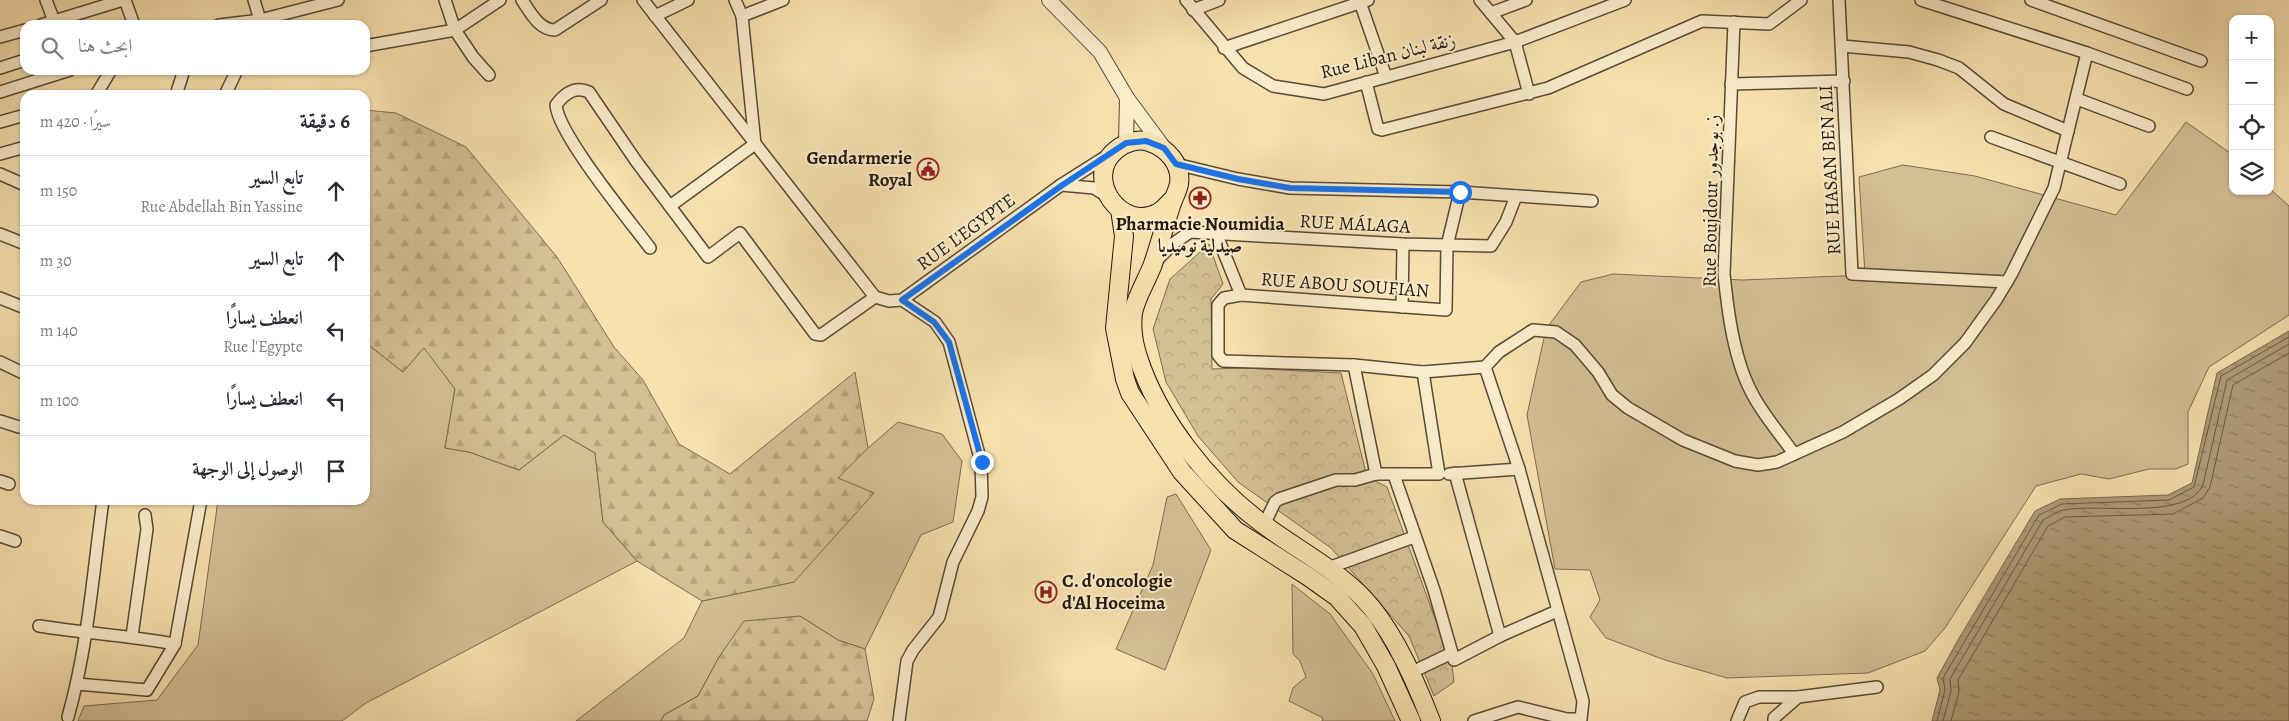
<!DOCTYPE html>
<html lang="ar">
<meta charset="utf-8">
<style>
body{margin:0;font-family:Alegreya,Amiri,serif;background:#f2f2f3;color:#2b2b33;direction:rtl}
.controls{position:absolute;right:15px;top:15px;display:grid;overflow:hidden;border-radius:10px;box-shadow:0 1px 4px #0004}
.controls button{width:45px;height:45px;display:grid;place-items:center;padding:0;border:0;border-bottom:1px solid #e1e1e2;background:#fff;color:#2b2b33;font:25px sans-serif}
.stop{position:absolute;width:15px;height:15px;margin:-11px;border:4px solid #1a73e8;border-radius:50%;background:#fff}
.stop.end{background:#1a73e8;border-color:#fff;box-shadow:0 1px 5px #0008}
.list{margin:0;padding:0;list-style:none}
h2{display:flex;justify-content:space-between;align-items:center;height:65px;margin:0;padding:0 20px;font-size:21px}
h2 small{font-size:16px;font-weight:400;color:#7c7c81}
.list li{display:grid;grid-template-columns:32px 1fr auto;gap:15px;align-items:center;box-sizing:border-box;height:70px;padding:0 20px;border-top:1px solid #e1e1e2}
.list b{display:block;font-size:19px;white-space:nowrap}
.list p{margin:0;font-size:16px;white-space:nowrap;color:#7c7c81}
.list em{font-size:16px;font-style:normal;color:#7c7c81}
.icon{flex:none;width:28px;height:28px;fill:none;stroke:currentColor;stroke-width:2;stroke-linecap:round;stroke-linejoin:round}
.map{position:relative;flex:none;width:2289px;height:721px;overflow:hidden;direction:ltr}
.search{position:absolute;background:#fff;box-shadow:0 1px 4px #0004;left:20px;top:20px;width:350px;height:55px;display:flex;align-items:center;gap:12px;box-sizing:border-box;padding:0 18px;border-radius:15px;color:#7c7c81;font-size:19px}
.panel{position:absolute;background:#fff;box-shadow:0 1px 4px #0004;left:20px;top:90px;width:350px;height:415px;border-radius:15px;direction:rtl}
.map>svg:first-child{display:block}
</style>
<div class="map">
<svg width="2289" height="721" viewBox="0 0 2289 721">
<defs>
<pattern id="forest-firs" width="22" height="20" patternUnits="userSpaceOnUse" patternTransform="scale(1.25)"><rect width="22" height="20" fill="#d3bf94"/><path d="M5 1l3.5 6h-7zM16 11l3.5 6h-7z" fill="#b5a37e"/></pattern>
<pattern id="park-crowns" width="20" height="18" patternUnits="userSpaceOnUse" patternTransform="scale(1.25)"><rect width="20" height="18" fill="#d3bf94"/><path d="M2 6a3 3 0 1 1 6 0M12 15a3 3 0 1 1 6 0" fill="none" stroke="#b5a37e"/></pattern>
<pattern id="water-ripples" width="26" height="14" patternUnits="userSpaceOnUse" patternTransform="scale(1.25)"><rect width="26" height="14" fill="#af9d78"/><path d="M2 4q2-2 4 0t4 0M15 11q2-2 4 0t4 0" fill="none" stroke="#8e7f61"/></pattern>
</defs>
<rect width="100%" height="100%" fill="#f7e1af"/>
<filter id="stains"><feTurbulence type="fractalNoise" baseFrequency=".004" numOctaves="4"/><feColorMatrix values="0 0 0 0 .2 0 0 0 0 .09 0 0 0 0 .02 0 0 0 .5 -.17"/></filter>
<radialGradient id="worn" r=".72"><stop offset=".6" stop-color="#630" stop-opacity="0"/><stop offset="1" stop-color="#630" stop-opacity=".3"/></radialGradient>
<g fill="#d3bf94" stroke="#7c6c51">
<path d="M2186 122 2233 155V191H2270V189L2289 206V315L2209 367 2188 412V464L2176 469H2149L2109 479 2081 474 2036 486 1945 628 1925 651 1868 673 1727 678 1665 660 1606 638 1590 617 1600 600 1590 570 1555 569 1527 415 1546 329 1581 282 1613 274 1743 280 1865 275 1859 177 1903 165 1975 176 2116 215Z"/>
<path d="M365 342 403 372 424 347 455 389 445 448 469 452 519 470 564 435 595 453 603 522 637 561 366 703 342 721H78L84 706 157 700 198 645 218 500H365Z"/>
<path d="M898 422 942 434 962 461 953 522 921 535 865 649 838 640 800 616 719 657 698 696 664 715 661 721H576L684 638 702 601 794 582 837 478 868 448Z"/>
<path d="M1176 494 1211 550 1165 670 1116 649 1153 565 1167 497Z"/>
<path d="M1292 584 1330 614 1373 674 1395 721H1322L1323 718 1289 701 1293 688 1306 677 1300 661 1293 654Z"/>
</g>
<g fill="url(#forest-firs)" stroke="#7c6c51">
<path d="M365 110 396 113 466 147 557 257 614 347 643 380 679 444 730 474 855 372 868 448 838 478 874 493 794 582 702 601 637 561 603 522 595 453 564 435 519 470 469 452 445 448 455 389 424 348 403 372 365 342Z"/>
<path d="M800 616 838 640 865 649 874 699 867 721H661L664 715 698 696 719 657 744 621Z"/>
</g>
<path fill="url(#park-crowns)" stroke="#7c6c51" d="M1209 244 1223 284 1211 299 1212 369 1244 368 1341 373 1367 477 1387 487 1452 665 1454 682 1434 696 1409 636 1331 548 1238 482 1198 436 1166 382 1153 329 1170 279Z"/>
<path fill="url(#water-ripples)" stroke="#77684e" d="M2289 331V721H1932L1940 690 1937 678 1958 640 2035 511 2060 499 2168 495 2192 483 2217 373Z"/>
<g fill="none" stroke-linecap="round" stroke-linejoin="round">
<g stroke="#6a5a43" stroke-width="1">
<path d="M1937 721 1945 690 1943 678 2039 515 2062 504 2169 500 2194 487 2221 376 2289 337"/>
<path d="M1943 721 1951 691 1950 679 2043 520C2049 517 2057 511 2064 510 2096 503 2187 521 2203 485L2227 380 2289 344"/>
<path d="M1951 721 1959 692 1958 680 2048 526 2065 517 2173 514 2203 498 2210 487 2233 385 2289 353"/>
</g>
<g stroke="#594a36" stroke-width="14">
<g id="minor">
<path d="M46 0 54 21"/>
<path d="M125 0 134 25"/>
<path d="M254 0 260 20 258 25"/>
<path d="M445 0 455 30 473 57 489 75"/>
<path d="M522 0C530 12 539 30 555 30L601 0"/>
<path d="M643 0 875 297 889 301 902 300 1061 185 1110 154"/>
<path d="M1186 0 1243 68 1273 86 1324 94 1515 42 1625 0"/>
<path d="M1480 0 1515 42 1529 94"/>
<path d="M1839 0 1852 274 2007 282"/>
<path d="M1921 0 2087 53 2187 89"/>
<path d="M2031 0 2201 61"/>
<path d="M1360 2 1386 77"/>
<path d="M1193 10 1219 0"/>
<path d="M1491 13 1526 0"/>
<path d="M655 16 688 0"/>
<path d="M742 16 783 0"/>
<path d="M1734 22 1724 274C1728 313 1734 362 1754 397 1765 417 1781 435 1794 454"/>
<path d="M41 25 123 0"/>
<path d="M219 25 260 20 338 0"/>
<path d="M0 37 25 30"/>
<path d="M365 46 455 30 500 0"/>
<path d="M1842 46 1909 52 1938 60 1959 68 2004 104 2068 131"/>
<path d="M1224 48 1368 0"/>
<path d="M0 68 25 60"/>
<path d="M1366 82 1378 129 1382 130 1548 88 1702 21 1769 24 1801 0"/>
<path d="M1731 84 1844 81"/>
<path d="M0 92 70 70"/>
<path d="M96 95 111 70"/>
<path d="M176 95 184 70"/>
<path d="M225 95 237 70"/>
<path d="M2077 99 2149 126"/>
<path d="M0 122 25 115"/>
<path d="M1991 137 2120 184"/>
<path d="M0 154 25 147"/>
<path d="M1176 164 1238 179 1290 188 1460 192 1592 201"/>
<path d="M0 174 25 185"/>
<path d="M1061 185 1094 188 1107 196"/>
<path d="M1460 192 1447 246 1446 310 1241 295 1224 298 1218 305V355L1223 361 1354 365 1423 372 1485 367 1519 469 1583 701 1581 719H1567L1518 707 1474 721"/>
<path d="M670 206 755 144 742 16 735 0"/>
<path d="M1216 233 1241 295"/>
<path d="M0 234 25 244"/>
<path d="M650 248C629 220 558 134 556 105 565 93 575 86 589 92L636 161 708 257 740 233 815 334 821 335 875 297"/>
<path d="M1157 260 1174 243 1190 232 1403 244 1491 246 1506 222 1516 196"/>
<path d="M0 298 25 308"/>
<path d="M1402 307 1403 244"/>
<path d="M0 362 25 374"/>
<path d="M1354 365 1376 474"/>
<path d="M1485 367 1499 352 1533 330 1556 332 1575 345 1598 372 1612 395 1628 408 1683 440 1735 461 1758 465 1777 462 1843 432 1899 399 1933 375 1965 343 1996 300 2011 275 2054 188 2087 53"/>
<path d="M0 421 19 427"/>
<path d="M1455 473 1500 636"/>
<path d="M1449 474 1519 469"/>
<path d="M1394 475 1434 590 1454 660 1500 636 1557 611"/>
<path d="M0 481 9 484"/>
<path d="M1264 525 1275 502 1279 499 1336 480H1355L1376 474H1439L1423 372"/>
<path d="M0 536 15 541"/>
<path d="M1328 568 1414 537"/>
<path d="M39 626C85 633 130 636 175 644L201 500"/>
<path d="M132 636 147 529 145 515"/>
<path d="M1410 673 1452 653"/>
<path d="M77 684 147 690 175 644"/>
<path d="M68 717C88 646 93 573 103 500"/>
<path d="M899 721 907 661 913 650 939 617 953 562 978 511 982 497 981 462 949 342 935 322 902 300"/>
<path d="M1737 721 1745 702 1759 697H1798L1877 687"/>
<path d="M1774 721V718L1798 697"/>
</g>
</g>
<g stroke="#594a36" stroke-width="16">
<g id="tertiary">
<path d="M1049 0 1100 52 1127 98 1164 148"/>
<path d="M1126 143 1127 98"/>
</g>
</g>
<g stroke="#24180e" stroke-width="20">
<g id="primary">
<path d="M1172 200C1168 204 1164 209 1159 212 1122 234 1082 178 1116 150 1124 143 1138 138 1149 142 1167 148 1182 164 1179 184 1177 193 1172 201 1170 209 1164 228 1159 246 1153 264 1147 280 1136 297 1133 313 1131 329 1133 342 1138 357 1158 420 1210 485 1263 524 1296 549 1334 568 1363 598 1392 628 1416 682 1431 721"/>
<path d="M1120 210 1124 236 1115 328 1125 379 1130 393 1182 472 1235 530 1309 577 1337 597 1363 626 1386 666 1411 721"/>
</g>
</g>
<use href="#minor" stroke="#faeccb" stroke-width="11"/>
<use href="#tertiary" stroke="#faeccb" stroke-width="14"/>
<use href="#primary" stroke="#f7e1af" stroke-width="18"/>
</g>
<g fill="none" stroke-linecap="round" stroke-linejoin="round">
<path stroke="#1a73e8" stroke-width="6" d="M982 462 949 342 934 322 902 300 1061 186 1126 143 1146 141 1164 148 1176 164 1238 179 1290 188 1460 192"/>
</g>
<defs>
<g id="civic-ring" transform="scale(1.125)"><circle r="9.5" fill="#faeccb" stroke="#8f2418" stroke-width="1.5"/><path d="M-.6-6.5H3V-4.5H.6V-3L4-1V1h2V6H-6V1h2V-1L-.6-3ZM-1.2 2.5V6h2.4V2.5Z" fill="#8f2418"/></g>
<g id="pharmacy-ring" transform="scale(1.125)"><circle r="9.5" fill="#faeccb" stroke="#8f2418" stroke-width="1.5"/><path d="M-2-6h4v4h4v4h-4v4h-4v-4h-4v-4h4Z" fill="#8f2418"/></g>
<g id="hospital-ring" transform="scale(1.125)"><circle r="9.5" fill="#faeccb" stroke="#8f2418" stroke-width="1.5"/><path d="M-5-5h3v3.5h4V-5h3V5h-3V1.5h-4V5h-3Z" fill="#8f2418"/></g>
</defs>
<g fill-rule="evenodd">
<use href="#civic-ring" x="928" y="169"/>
<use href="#pharmacy-ring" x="1200" y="198"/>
<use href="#hospital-ring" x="1046" y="592"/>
</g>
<g text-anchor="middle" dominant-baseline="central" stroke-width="4" stroke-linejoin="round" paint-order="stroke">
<g font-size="19" fill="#24180e" stroke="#faeccb">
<text transform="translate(1388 56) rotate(-14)">Rue Liban زنقة لبنان</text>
<text transform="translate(1830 170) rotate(-93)">RUE HASAN BEN ALI</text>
<text transform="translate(1711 201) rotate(-89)">Rue Boujdour ز. بوجدور</text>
<text transform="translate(1355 224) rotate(3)">RUE MÁLAGA</text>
<text transform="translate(966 232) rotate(-36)">RUE L'EGYPTE</text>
<text transform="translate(1345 285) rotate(4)">RUE ABOU SOUFIAN</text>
</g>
<g font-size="19" font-weight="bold" fill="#24180e" stroke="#faeccb" text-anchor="end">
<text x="912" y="158">Gendarmerie<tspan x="912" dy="22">Royal</tspan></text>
<text x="1200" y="224" text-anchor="middle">Pharmacie Noumidia<tspan x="1200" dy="22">صيدلية نوميديا</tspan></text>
<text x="1062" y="581" text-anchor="start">C. d'oncologie<tspan x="1062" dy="22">d'Al Hoceima</tspan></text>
</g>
</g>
<rect width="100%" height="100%" filter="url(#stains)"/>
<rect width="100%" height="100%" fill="url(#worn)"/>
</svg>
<div class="controls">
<button>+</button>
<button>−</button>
<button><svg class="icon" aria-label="locate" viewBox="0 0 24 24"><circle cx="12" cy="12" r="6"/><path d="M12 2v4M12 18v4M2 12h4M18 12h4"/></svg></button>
<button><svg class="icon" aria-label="layers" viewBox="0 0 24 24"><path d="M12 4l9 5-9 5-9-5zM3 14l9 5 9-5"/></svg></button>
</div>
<div class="stop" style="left:1460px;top:192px"></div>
<div class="stop end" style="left:982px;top:462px"></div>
<div class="search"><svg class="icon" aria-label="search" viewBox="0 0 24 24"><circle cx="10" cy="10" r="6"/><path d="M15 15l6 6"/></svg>ابحث هنا</div>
<section class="panel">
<h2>6 دقيقة<small>سيرًا · 420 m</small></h2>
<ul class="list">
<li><svg class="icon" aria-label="ahead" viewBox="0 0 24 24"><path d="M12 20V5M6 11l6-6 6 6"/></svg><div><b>تابع السير</b><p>Rue Abdellah Bin Yassine</p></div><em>150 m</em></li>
<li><svg class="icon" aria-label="ahead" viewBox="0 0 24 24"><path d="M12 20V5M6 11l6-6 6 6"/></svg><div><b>تابع السير</b></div><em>30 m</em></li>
<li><svg class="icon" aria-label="left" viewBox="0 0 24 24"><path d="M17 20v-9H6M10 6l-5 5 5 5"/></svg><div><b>انعطف يسارًا</b><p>Rue l'Egypte</p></div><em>140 m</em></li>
<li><svg class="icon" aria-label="left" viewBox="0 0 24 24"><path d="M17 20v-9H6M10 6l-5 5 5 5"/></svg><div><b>انعطف يسارًا</b></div><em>100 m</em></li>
<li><svg class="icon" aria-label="arrive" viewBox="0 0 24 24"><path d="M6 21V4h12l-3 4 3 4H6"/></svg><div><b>الوصول إلى الوجهة</b></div></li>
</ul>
</section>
</div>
